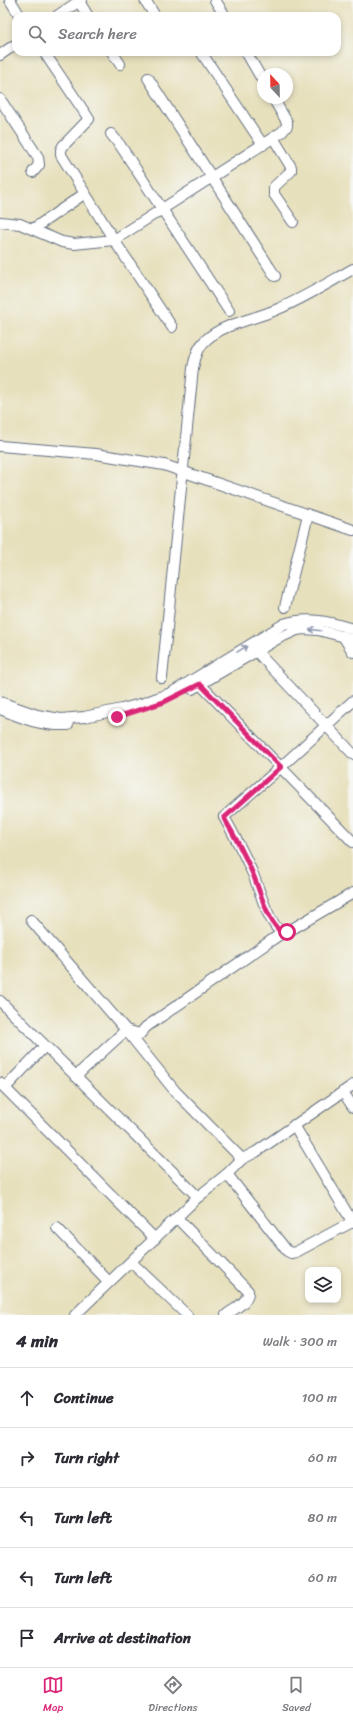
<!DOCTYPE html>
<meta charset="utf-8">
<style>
body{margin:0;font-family:Sriracha,sans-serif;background:#f2f2f3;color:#2b2b33}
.controls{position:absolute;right:12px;bottom:12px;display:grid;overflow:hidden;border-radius:8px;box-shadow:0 2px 6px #0003}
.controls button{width:36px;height:36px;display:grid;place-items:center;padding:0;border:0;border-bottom:1px solid #e1e1e2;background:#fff;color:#2b2b33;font:20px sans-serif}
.compass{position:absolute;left:257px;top:68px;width:36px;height:36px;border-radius:50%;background:#fff;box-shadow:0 2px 6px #0003;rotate:338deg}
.stop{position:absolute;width:12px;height:12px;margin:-9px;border:3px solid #db2777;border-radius:50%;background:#fff}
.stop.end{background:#db2777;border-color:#fff;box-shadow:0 1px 4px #0008}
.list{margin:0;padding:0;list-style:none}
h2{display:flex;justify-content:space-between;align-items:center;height:52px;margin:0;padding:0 16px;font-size:17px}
h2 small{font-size:13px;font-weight:400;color:#7c7c81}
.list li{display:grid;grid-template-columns:26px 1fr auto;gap:12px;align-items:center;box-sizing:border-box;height:60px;padding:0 16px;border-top:1px solid #e1e1e2}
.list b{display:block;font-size:15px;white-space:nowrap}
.list em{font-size:13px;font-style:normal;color:#7c7c81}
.icon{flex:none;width:22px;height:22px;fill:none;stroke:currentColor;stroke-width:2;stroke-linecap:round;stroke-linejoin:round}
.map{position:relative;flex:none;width:353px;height:1315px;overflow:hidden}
.search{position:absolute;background:#fff;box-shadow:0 2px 6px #0003;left:12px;right:12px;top:12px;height:44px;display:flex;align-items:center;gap:10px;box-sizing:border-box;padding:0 14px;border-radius:12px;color:#7c7c81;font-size:15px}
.sheet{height:352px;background:#fff}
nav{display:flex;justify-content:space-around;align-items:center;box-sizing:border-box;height:56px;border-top:1px solid #e1e1e2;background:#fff;font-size:11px;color:#7c7c81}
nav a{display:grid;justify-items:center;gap:2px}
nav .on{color:#db2777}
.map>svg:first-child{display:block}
</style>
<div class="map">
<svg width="353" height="1315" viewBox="0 0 353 1315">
<rect width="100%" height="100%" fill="#f6f6f2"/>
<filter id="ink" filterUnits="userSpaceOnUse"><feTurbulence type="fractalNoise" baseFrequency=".025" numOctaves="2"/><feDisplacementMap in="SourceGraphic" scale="8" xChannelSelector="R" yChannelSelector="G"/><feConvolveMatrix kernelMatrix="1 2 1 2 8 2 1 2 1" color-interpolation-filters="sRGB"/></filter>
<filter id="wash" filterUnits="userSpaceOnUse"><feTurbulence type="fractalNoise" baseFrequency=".012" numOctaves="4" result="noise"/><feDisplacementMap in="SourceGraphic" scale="16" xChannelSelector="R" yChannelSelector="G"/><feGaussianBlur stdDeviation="0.9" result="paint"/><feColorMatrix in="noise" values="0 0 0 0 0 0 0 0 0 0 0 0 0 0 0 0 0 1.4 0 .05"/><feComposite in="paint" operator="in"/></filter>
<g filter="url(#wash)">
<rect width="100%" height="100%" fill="#e7e0bc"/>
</g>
<g filter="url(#ink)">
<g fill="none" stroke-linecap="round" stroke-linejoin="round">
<g stroke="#626d7f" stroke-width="12">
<g id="minor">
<path d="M10 0 20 16"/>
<path d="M78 0 88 16"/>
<path d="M145 0 155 16"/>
<path d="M215 0 225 16"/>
<path d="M57 16 81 0"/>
<path d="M44 52 89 119 63 146 61 150V155L114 240 172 327"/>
<path d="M112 52 120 64"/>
<path d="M201 52 263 145"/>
<path d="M246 52 263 81"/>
<path d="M0 55 16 44"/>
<path d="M148 78 275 276"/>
<path d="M0 99 38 157 39 165 33 172"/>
<path d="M111 134 120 145 229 311"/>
<path d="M274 139 291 167V171L274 187V194L293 222"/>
<path d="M0 222 20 224 62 242 74 244 114 240 282 132 287 126V122L273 98"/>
<path d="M33 229 84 194"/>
<path d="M0 446 96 454 164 465 353 530"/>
<path d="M285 607 308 515"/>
<path d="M343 636 353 652"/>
<path d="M256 651 353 754"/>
<path d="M162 678 193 368C195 357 198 346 207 339 225 323 256 319 278 309 304 298 328 283 353 269"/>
<path d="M200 684 353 842"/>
<path d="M192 689 279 638 297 630 303 629 318 630 353 639"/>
<path d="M353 701 281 767 224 817C234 835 244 853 252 872 260 890 267 921 282 933L287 932 353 893"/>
<path d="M0 702 37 715 61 719 84 717 122 709 144 703 171 693 284 624C308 616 330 622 353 629"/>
<path d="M0 709C24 719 41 726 68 725"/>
<path d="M31 920 126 1030 175 1091 242 1159"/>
<path d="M0 1001 198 1197"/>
<path d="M76 1076 126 1030 140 1034 146 1027 282 933"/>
<path d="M0 1083 155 1239"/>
<path d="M5 1088 45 1046"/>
<path d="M343 1092 353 1107"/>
<path d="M294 1125 353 1223"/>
<path d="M227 1174 287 1251 291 1253 296 1252 352 1222"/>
<path d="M177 1218 248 1291C249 1302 234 1309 226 1315"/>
<path d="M57 1228 109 1282"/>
<path d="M131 1262 187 1315"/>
<path d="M75 1315 198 1197 227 1174 242 1159 256 1152 353 1085"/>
</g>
</g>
<use href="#minor" stroke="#fff" stroke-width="10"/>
</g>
<defs><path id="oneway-shaft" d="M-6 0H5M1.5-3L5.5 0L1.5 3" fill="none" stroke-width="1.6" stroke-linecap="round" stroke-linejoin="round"/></defs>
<g stroke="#8d97ae">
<use href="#oneway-shaft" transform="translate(315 630) rotate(-173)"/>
<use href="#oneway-shaft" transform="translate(242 649) rotate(-32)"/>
</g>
</g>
<g fill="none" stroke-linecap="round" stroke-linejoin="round" filter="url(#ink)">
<path stroke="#db2777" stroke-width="5" d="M117 717 164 702 200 684 281 767 224 818C234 835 244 853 252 872 260 890 267 921 282 933L287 932"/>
</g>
</svg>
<div class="controls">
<button><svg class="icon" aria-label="layers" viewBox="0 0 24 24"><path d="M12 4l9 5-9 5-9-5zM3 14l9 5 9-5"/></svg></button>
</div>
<svg class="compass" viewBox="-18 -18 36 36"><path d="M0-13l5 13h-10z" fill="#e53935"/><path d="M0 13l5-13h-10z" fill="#7c7c81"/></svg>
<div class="stop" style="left:287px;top:932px"></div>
<div class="stop end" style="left:117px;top:717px"></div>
<div class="search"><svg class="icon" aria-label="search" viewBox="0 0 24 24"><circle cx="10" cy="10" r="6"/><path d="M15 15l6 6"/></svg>Search here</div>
</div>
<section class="sheet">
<h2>4 min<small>Walk · 300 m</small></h2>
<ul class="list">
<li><svg class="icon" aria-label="ahead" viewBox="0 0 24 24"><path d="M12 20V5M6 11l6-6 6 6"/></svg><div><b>Continue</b></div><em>100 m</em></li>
<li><svg class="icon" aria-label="right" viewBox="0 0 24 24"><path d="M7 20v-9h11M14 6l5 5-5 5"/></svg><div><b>Turn right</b></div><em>60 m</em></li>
<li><svg class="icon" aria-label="left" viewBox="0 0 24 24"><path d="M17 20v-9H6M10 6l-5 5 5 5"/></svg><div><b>Turn left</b></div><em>80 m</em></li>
<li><svg class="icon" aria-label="left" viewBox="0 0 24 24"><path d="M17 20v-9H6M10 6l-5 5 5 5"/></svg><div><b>Turn left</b></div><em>60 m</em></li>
<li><svg class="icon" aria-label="arrive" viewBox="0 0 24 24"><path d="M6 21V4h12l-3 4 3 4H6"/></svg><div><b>Arrive at destination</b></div></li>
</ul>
</section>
<nav>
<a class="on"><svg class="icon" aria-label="map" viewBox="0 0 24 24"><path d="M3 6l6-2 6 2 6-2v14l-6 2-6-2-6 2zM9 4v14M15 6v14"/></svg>Map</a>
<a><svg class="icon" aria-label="directions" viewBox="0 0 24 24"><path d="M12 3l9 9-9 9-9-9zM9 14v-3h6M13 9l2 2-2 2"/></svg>Directions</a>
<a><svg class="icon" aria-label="saved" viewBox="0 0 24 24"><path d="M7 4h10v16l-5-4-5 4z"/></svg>Saved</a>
</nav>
